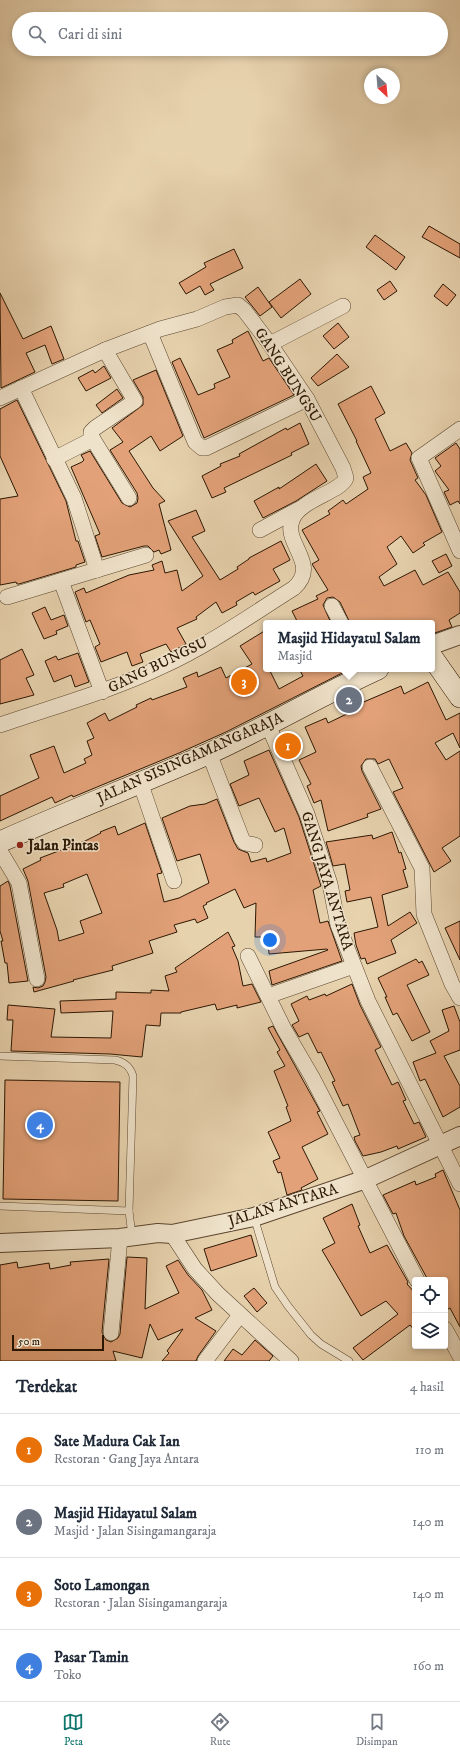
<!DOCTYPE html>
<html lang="id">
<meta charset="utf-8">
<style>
body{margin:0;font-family:"IM FELL DW Pica",serif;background:#f6f6f7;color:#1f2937}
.controls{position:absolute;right:12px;bottom:12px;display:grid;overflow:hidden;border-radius:4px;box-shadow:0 2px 6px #0003}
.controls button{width:36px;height:36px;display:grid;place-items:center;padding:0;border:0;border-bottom:1px solid #e0e1e3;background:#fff;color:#1f2937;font:20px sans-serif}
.compass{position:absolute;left:364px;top:68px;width:36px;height:36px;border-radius:50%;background:#fff;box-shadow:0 2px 6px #0003;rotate:154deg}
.scale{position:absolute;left:12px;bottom:10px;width:92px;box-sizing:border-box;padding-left:4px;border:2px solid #2c1703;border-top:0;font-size:11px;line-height:14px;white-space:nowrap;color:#2c1703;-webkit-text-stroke:3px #efe2ca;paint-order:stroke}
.you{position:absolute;left:270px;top:940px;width:14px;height:14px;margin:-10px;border:3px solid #fff;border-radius:50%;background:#1a73e8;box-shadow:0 0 0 6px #1a73e833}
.badge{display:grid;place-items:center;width:26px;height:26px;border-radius:50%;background:#0f766e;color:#fff;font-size:13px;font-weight:700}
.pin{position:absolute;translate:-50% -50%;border:2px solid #fff;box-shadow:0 1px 4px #0006}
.popup{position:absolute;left:263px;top:620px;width:172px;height:52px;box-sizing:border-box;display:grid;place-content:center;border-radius:4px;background:#fff;filter:drop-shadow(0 1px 3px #0005);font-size:13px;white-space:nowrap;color:#747a83}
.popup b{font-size:15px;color:#1f2937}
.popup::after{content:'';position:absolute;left:50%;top:100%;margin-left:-8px;border:8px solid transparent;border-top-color:#fff}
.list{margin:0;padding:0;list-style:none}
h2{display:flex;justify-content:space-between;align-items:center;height:52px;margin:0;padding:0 16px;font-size:17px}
h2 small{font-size:13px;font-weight:400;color:#747a83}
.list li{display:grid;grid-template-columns:26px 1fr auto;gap:12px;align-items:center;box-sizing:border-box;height:72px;padding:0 16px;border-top:1px solid #e0e1e3}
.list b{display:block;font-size:15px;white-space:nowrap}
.list p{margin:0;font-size:13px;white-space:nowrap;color:#747a83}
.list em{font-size:13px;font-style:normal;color:#747a83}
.icon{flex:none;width:22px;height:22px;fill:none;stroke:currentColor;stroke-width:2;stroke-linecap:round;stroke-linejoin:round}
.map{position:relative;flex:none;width:460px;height:1361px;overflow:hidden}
.search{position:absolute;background:#fff;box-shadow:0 2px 6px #0003;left:12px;right:12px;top:12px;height:44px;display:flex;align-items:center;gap:10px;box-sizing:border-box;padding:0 14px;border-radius:22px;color:#747a83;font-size:15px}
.sheet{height:340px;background:#fff}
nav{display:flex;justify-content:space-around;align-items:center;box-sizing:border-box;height:56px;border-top:1px solid #e0e1e3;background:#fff;font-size:11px;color:#747a83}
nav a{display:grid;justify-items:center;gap:2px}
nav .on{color:#0f766e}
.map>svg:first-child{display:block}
</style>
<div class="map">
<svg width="460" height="1361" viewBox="0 0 460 1361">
<rect width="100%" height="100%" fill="#e7d2ae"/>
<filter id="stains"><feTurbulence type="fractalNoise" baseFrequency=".005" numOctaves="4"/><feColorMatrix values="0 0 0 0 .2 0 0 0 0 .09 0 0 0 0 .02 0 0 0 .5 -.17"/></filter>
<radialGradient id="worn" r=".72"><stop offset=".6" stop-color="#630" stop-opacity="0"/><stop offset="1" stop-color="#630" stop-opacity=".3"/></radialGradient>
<g fill="#e2a178" stroke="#2c1703" fill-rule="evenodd">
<path d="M429 226 460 244V258L422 237Z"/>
<path d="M375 235 405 257 396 270 366 247Z"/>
<path d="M234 249 243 268 210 284 214 290 205 295 200 286 186 294 179 283 206 267 204 263Z"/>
<path d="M300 279 311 294 281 318 269 302Z"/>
<path d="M390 281 397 291 384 300 377 290Z"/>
<path d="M443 284 456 295 447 306 434 296Z"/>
<path d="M258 287 272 307 260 316 245 297Z"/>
<path d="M0 293 23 339 51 326 64 359 52 364 45 345 26 353 35 372 1 388Z"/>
<path d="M338 323 349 337 334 349 323 336Z"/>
<path d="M248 331 263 361 269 358 294 395 204 438 172 362 180 358 198 395 215 388 214 384 230 377 217 350 233 343 232 340Z"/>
<path d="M337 354 349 367 318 386 311 378Z"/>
<path d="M104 366 111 378 86 391 78 378 93 370 95 373Z"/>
<path d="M156 370 183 436 160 451 151 436 129 451 153 488 165 501 159 504 171 550 161 554 159 550 154 552 148 546H144L102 557 95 536 100 534 71 467 82 462 84 460 81 455 90 451 122 503 130 507 137 503 138 498 137 493 110 450 123 442 112 428 143 405V397L133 380Z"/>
<path d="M371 386 385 413 375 419 390 451 406 443 412 453 410 460 418 478 415 480 426 495 442 532 423 543 425 545 413 553 401 536 387 547 397 564 379 577 384 586 415 570 423 585 448 572 460 592V613L449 620 452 627 432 634V623H350L340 602 333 597 327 598 323 605 331 623H298L292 611 318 599 316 596 328 590 312 564 319 560 302 530 330 514 328 511 343 500 346 504 368 489 363 477 371 473 356 441H357L338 404Z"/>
<path d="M117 389 123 398 102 413 96 405Z"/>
<path d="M17 400 66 501 76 541H78L85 562 76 565V567L19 584H17L16 582 0 585V499L18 496 0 456V409Z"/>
<path d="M300 423 309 444 291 453 292 455 224 488 226 492 212 498 202 476 221 466 220 464 240 456 239 454 286 428 287 430Z"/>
<path d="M456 443 460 449V504L458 501 450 505 444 492 449 490 435 471 441 466 435 458Z"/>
<path d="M316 464 327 481 296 501 263 518 254 501 279 487V489Z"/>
<path d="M196 510 205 531 192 537 220 580 238 569 237 567 249 559V558L281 541 290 560 273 569 280 581 255 595 253 592 236 602 237 605 222 613 216 602 196 617 197 619 177 628 186 644 171 652 166 644 140 654 143 662 132 666 127 652 101 662 95 647 100 644 90 620 86 622 75 592 84 588 86 593 129 575 154 570 152 565 162 561 165 573 177 570 182 591 203 576 168 521Z"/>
<path d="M446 554 452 566 439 573 432 561Z"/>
<path d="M45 607 51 620 64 615 68 626 56 631 57 634 44 639 32 613Z"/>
<path d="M266 630V669H269L279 689 303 676 299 669H350L226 732 179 753 73 797 72 795 55 803 52 797 0 821V796L39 778 30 755 54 746 64 773 86 763 84 759 92 755 87 741 94 738 87 723 105 713 109 721 137 707 136 705 151 698 152 700 187 687 183 678 197 672 198 677 221 667 226 678 252 664 240 646Z"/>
<path d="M22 649 34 675 26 678 34 695 0 704V660Z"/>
<path d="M78 653 89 682 75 687 71 675 54 682 45 661 56 656 58 660Z"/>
<path d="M428 682 446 720 460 713V748L453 733 435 743 446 760 460 751V836L442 848 451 861 434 872 393 792 403 788 389 759 378 764 375 759H366L361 766 362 771 381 809 367 814 368 817 328 831 321 800 314 803 307 786 311 784 299 760 316 752 305 727 326 718 328 723 353 711 352 707 401 686 404 694Z"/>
<path d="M269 750 299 817 321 886 313 890 320 923 328 921 342 961 272 985 269 971 328 950 327 949 269 954 268 937H255L256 903 244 908 235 889 206 903 207 904 203 906 208 918 197 923 195 919 174 925 177 932 149 941 153 953 112 966 113 970 73 980 74 981 34 992 33 987 38 988 43 986 45 982 46 977 28 881 23 869 41 860 40 858 85 841 101 833 100 832 115 826 118 835 145 823 162 873 157 874 164 902 179 898 209 883 200 854 177 861 162 818 190 806 205 804 217 799 234 842 238 849 248 853 251 862 266 858 267 862 291 853 284 828 275 832 259 798 239 806 230 784 249 775 244 761ZM87 874 102 913 80 921 84 933 59 941 57 930 44 893 64 887 63 884Z"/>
<path d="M392 832 399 853 401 852 406 869 403 870 408 887 382 895 388 926 410 912 417 923 391 940 396 953 367 964 365 958 361 959 356 945 354 933 378 927 371 897 347 902 345 891 350 890 345 864 333 866 326 842 372 835 373 839Z"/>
<path d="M8 881 10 886 28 981 9 983 7 963H5L1 941H3L0 931V886Z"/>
<path d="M460 921V960L445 928Z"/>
<path d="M228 932 235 946 232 947 238 961 243 986 252 984 261 1002 237 1008V1005L217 1010 215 1004 181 1012V1013H161L160 1026 146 1025 142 1057 110 1054 11 1051 13 1020H7L8 1005 55 1009 51 1037 111 1038 113 1011 61 1013 60 1001 116 999V992L151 993V990L169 991 165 976 177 972 175 968Z"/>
<path d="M416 959 419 963 422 961 429 975 407 985 430 1032 412 1041 397 1013 393 1015 385 997H387L378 978Z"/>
<path d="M352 984 360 1005 381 1047 375 1050 392 1085 398 1082 406 1100 403 1101 414 1124 419 1122 426 1137 398 1149 397 1146 381 1152 363 1156 355 1141 354 1137 360 1135 348 1104 343 1106 332 1082 335 1081 321 1052 318 1053 308 1033 299 1037 292 1025 299 1021 291 1004 307 996 309 1000 325 994 326 996Z"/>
<path d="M454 1006 460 1022V1050L444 1056 460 1086V1107L443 1117 425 1079 420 1081 413 1062 436 1053 430 1041 449 1031 442 1010Z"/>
<path d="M273 1026 320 1111 317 1112 328 1134 302 1147 318 1179 301 1188 302 1190 287 1195 281 1172 278 1173 273 1161 280 1158 268 1132 291 1121 286 1107 288 1106 274 1071 285 1066 277 1052 280 1050 268 1028Z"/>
<path d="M5 1080 120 1082 118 1201 3 1199Z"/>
<path d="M443 1170 460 1210V1327L450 1308 445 1311V1280H428L404 1236 396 1213 393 1214 383 1195 415 1181 416 1185 436 1177 435 1174Z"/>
<path d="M352 1204 360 1225 358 1226 370 1253 387 1245 408 1282 407 1284 415 1293V1331L410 1325 363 1360 353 1348 398 1314 386 1301 361 1316 322 1250 335 1243 323 1218Z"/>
<path d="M251 1235 257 1256 211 1271 204 1249Z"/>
<path d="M127 1257 147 1258 145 1309 179 1293 166 1266 178 1260 188 1275 202 1290 212 1310 195 1318 216 1331 198 1356 196 1361H162L169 1353 167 1351 183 1329 158 1340 150 1324 142 1358 113 1351 116 1361H0V1265L17 1262 18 1268 49 1263 50 1269 71 1265 70 1262 109 1259 102 1332 106 1340 111 1342 118 1338 120 1334Z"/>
<path d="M254 1288 267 1303 257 1312 244 1296Z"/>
<path d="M255 1340 273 1356 269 1361H224L233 1349 242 1355Z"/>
</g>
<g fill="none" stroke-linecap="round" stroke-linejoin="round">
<g stroke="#5b462e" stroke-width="8">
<g id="service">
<path d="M0 1056 115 1060C124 1062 130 1066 133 1076L129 1211 0 1206"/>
<path d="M129 1211 132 1236"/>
<path d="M254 1217 275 1287 288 1306 311 1335 321 1344 349 1361"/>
</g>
</g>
<g stroke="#5b462e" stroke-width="16">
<g id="minor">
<path d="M150 333 195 442 202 448H206L307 399"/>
<path d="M270 344 343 306"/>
<path d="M105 350 135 401 95 428 91 432V436L129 498"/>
<path d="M21 388 74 498 97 570"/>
<path d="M0 398 105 350 160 329 197 319 225 307 238 305 244 310 270 344 307 399 343 468 346 478C342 491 302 499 293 518 281 543 321 563 294 588 251 615 209 645 163 666 111 691 55 706 0 725"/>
<path d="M460 429 419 458 460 551"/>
<path d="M54 459 93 439"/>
<path d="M260 530 299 509"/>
<path d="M61 581 102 692"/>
<path d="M7 597 146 555"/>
<path d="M332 606 341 623"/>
<path d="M268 725 307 814 330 884 338 925 368 1001 460 1184"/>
<path d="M209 753 242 839 245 843 255 845"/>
<path d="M370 767 422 868 424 914 452 984 460 998"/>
<path d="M140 782 174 881"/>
<path d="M0 851 19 883 37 979"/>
<path d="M248 956 284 1029 312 1077 417 1280"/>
<path d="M268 996 354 966"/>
<path d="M172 1234 195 1269 218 1294 291 1361"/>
<path d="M445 1329 460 1356"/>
<path d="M111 1333 120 1238"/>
<path d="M205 1361 240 1315"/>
</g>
</g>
<g stroke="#5b462e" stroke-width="20">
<g id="tertiary">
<path d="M432 645 460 635"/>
<path d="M0 1243 120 1238 158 1233 172 1234 254 1217 366 1179 460 1136"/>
</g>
</g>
<g stroke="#2c1703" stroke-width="22">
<g id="secondary">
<path d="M432 657 460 697"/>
<path d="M0 842C69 811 140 784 210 753 267 727 321 695 378 669"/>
</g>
</g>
<use href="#service" stroke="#efe2ca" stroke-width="7"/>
<use href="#minor" stroke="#efe2ca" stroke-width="15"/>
<use href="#tertiary" stroke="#efe2ca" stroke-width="18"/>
<use href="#secondary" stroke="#efe2ca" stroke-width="21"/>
</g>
<circle fill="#8f2418" stroke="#efe2ca" stroke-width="1.5" cx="20" cy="845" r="4"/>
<g text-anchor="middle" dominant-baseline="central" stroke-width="3" stroke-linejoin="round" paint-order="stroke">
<g font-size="15" fill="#2c1703" stroke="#efe2ca">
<text transform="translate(288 375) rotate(57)">GANG BUNGSU</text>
<text transform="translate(158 665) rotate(-26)">GANG BUNGSU</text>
<text transform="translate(190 758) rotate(-24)">JALAN SISINGAMANGARAJA</text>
<text transform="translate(327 881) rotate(73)">GANG JAYA ANTARA</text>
<text transform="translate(283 1205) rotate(-17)">JALAN ANTARA</text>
</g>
<g font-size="15" font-weight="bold" fill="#2c1703" stroke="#efe2ca" text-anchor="start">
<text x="28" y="845">Jalan Pintas</text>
</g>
</g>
<rect width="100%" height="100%" filter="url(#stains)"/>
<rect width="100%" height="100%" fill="url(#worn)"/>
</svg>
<div class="controls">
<button><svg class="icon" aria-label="locate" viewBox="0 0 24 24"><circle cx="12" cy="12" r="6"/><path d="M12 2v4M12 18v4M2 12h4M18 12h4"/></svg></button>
<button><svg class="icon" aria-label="layers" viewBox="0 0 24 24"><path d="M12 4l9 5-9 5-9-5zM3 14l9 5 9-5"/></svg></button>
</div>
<svg class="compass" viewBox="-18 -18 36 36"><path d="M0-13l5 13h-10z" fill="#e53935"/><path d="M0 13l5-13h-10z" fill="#747a83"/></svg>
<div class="scale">50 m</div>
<div class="you"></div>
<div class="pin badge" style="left:288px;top:746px;background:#e8710a">1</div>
<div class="pin badge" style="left:349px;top:700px;background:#6b7280">2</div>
<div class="popup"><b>Masjid Hidayatul Salam</b>Masjid</div>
<div class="pin badge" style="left:244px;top:682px;background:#e8710a">3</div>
<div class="pin badge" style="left:40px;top:1125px;background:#3f7fe0">4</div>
<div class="search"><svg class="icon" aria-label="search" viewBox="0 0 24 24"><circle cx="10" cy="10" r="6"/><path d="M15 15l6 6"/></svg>Cari di sini</div>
</div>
<section class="sheet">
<h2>Terdekat<small>4 hasil</small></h2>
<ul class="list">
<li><span class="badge" style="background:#e8710a">1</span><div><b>Sate Madura Cak Ian</b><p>Restoran · Gang Jaya Antara</p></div><em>110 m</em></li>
<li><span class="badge" style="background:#6b7280">2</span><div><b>Masjid Hidayatul Salam</b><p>Masjid · Jalan Sisingamangaraja</p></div><em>140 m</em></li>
<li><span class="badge" style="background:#e8710a">3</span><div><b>Soto Lamongan</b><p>Restoran · Jalan Sisingamangaraja</p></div><em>140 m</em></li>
<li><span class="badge" style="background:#3f7fe0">4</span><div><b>Pasar Tamin</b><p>Toko</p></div><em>160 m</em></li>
</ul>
</section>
<nav>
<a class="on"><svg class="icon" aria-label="map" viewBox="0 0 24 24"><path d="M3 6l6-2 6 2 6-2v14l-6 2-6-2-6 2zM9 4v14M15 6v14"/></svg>Peta</a>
<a><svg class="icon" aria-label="directions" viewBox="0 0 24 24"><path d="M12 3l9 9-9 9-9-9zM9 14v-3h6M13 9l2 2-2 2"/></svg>Rute</a>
<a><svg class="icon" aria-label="saved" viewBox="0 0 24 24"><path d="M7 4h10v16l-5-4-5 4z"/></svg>Disimpan</a>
</nav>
